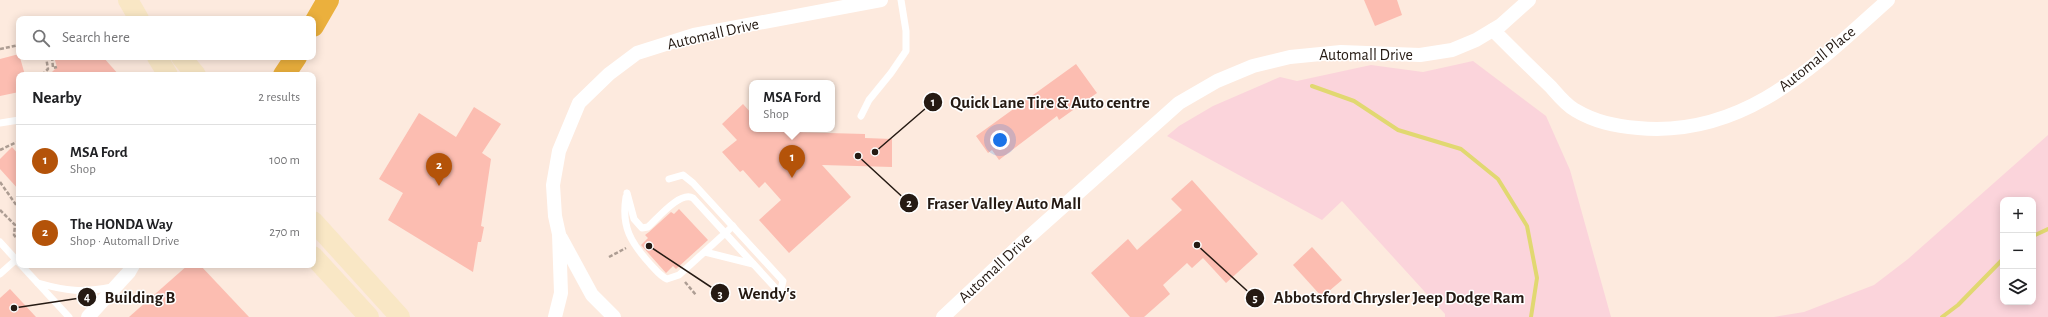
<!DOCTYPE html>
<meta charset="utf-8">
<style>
body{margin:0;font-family:"Alegreya Sans",sans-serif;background:#f2f2f2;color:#202124}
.controls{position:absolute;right:12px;bottom:12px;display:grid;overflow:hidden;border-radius:8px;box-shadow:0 2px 10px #0003}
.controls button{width:36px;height:36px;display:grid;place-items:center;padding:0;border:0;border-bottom:1px solid #e0e0e0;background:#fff;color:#202124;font:20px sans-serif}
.you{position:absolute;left:1000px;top:140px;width:14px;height:14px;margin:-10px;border:3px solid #fff;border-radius:50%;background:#1a73e8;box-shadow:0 0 0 6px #1a73e833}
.badge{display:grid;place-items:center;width:26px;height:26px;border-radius:50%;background:#b45309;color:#fff;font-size:13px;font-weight:700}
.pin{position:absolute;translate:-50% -33px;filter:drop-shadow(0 1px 2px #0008)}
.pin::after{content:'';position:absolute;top:21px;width:14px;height:12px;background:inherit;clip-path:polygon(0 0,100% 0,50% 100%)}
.popup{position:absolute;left:749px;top:80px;width:86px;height:52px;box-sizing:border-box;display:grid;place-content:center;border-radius:8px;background:#fff;filter:drop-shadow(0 1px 3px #0005);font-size:13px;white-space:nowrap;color:#757577}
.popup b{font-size:15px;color:#202124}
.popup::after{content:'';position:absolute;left:50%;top:100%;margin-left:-8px;border:8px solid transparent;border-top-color:#fff}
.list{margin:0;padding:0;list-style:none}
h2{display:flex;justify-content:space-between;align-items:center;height:52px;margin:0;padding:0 16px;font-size:17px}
h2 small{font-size:13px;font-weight:400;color:#757577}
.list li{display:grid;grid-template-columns:26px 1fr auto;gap:12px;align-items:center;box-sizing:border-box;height:72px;padding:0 16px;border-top:1px solid #e0e0e0}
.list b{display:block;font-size:15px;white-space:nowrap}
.list p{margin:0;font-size:13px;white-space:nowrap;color:#757577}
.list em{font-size:13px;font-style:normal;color:#757577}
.icon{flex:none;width:22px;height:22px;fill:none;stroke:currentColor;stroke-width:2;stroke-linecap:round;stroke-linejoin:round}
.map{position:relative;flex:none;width:2048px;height:317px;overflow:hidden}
.search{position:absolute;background:#fff;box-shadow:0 2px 10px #0003;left:16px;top:16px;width:300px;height:44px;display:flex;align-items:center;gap:10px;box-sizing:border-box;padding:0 14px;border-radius:8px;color:#757577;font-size:15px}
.panel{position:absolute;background:#fff;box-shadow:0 2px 10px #0003;left:16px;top:72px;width:300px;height:196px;border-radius:8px}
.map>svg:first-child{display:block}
</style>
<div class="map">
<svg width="2048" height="317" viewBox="0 0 2048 317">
<rect width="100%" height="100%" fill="#fdeade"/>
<g fill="#fbd4db" fill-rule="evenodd">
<path d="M1473 61 1546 116 1570 170 1611 317H1445V314L1342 201 1322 220 1167 136 1179 126 1213 106 1280 77 1297 81 1371 65 1423 72Z"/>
<path d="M2048 135V317H1774L1804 312 1874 285 1908 259ZM2003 200H2033V302H2003Z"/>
</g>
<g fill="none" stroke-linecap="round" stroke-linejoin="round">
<g stroke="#e1d871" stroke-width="4">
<path d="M1312 86 1354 101 1398 130 1461 149 1498 179 1527 226 1537 278 1531 317"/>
<path d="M2033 236 2048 229"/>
<path d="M1942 317 1958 305 2003 259"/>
</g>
</g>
<g fill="#fcbdb1">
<path d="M1364 0H1397L1402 15 1375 26Z"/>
<path d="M19 54 25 75H19V92L0 96V59Z"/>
<path d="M54 57H103L119 75H49L57 67Z"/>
<path d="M1076 64 1097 93 1059 120 1057 116 999 160 992 150 988 153 976 136Z"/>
<path d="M743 104 752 114V129H790L792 132 865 134V138L892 139V167L822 165 851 197 789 253 759 220 781 200 765 182 759 188 743 170 740 172 722 152 737 140 722 124Z"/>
<path d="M474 107 501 124 482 153 491 159 481 226 484 227 481 242H478L473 272 388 220 403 193 379 179 419 113 456 137Z"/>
<path d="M12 147 19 155V190L0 169V159Z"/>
<path d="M1192 180 1258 254 1226 283 1203 258 1192 268 1187 263 1163 285 1170 294 1144 317H1130L1091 273 1128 239 1137 250 1182 210 1171 199Z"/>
<path d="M679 209 708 240 676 269 673 266 666 273 641 245 648 238 645 235 649 232 671 212 674 214Z"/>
<path d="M1312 247 1342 280 1322 297 1293 265Z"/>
<path d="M188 265H200L249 317H129Z"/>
<path d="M10 289 36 317H0V298Z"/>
</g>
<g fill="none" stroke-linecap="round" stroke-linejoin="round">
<g stroke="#ad9d93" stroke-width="2.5" stroke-dasharray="4 2" stroke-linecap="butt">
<path d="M0 49 19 45"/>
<path d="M52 57 53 68 57 67"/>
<path d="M42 75 48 69 46 57"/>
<path d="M0 150 19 141"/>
<path d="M0 182 19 209"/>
<path d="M0 210 15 225 14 235 19 241"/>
<path d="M609 257 626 248"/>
<path d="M685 282 696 295"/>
</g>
<g stroke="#fff" stroke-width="7">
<path d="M861 116 869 100 891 73 906 51V31L901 0"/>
<path d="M0 123 19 120"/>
<path d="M669 179 683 175 693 183 783 281 780 293"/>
<path d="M627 193 634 219 642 228 648 227C658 218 680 191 693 198L780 293"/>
<path d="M626 197C621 227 631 243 651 265 656 270 660 276 667 279L679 275 733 226"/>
<path d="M0 242 19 263"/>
<path d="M705 252 753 264"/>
<path d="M21 265 69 317"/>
<path d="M0 274 19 257"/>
<path d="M38 283C66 291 83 293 112 287"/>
</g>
<g stroke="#fff" stroke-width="14">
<path d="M1493 30C1512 49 1531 68 1551 87 1558 95 1566 105 1575 110 1595 122 1615 126 1638 128 1745 138 1815 65 1888 0"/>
<path d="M561 238 592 295 614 317"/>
<path d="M88 317 129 272 133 265"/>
<path d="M555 317 561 293 559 234 555 216 553 185 559 151 579 103 609 74 637 53 694 35 881 0"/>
<path d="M943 317 1021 244 1179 103 1217 81 1253 66 1290 57 1341 52 1420 55 1452 50 1476 40 1501 25 1529 0"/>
</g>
<g stroke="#f9e7c5" stroke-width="20">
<path d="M128 0 139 19"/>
<path d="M157 57 168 75"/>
<path d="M181 57 196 75"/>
<path d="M313 221 400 317"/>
<path d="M313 256 369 317"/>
</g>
<g stroke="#ebb03d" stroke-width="22">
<path d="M313 26 328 0"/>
<path d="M284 75 296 57"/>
</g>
</g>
<g text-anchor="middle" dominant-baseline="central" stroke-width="3" stroke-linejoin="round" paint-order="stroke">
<g font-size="16" fill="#251a13" stroke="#fff">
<text transform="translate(713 34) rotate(-13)">Automall Drive</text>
<text x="1366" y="55">Automall Drive</text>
<text transform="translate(1817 59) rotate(-39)">Automall Place</text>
<text transform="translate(995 268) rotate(-43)">Automall Drive</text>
</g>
</g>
<path fill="none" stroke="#251a13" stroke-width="1.5" d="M875 152L933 102M858 156L909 203M649 246L720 293M14 308L87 297M1197 245L1255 298"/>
<g fill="#251a13" stroke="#fff" stroke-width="1.5">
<circle cx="875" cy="152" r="4"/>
<circle cx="858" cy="156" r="4"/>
<circle cx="649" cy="246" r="4"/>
<circle cx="14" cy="308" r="4"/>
<circle cx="1197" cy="245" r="4"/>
<circle cx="933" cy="102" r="10"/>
<circle cx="909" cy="203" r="10"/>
<circle cx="720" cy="293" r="10"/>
<circle cx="87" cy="297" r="10"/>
<circle cx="1255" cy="298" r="10"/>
</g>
<g font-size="12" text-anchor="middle" font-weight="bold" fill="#fff">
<text x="933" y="106">1</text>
<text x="909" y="207">2</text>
<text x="720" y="298">3</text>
<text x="87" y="301">4</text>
<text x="1255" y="302">5</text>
</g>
<g font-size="17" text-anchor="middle" font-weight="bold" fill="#251a13" stroke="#fff" stroke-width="3" stroke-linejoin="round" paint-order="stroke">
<text x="1050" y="108">Quick Lane Tire &amp; Auto centre</text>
<text x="1004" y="209">Fraser Valley Auto Mall</text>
<text x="767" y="299">Wendy's</text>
<text x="140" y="303">Building B</text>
<text x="1399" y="303">Abbotsford Chrysler Jeep Dodge Ram</text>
</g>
</svg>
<div class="controls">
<button>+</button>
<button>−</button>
<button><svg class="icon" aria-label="layers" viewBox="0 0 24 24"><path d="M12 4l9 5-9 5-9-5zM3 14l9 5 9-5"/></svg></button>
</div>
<div class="you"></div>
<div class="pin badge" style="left:792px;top:178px">1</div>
<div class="popup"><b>MSA Ford</b>Shop</div>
<div class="pin badge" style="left:439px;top:186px">2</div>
<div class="search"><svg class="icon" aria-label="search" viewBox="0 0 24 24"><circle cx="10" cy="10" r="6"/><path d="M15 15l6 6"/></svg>Search here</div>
<section class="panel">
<h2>Nearby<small>2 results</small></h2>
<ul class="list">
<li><span class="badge">1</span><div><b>MSA Ford</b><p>Shop</p></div><em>100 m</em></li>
<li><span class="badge">2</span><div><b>The HONDA Way</b><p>Shop · Automall Drive</p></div><em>270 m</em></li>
</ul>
</section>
</div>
